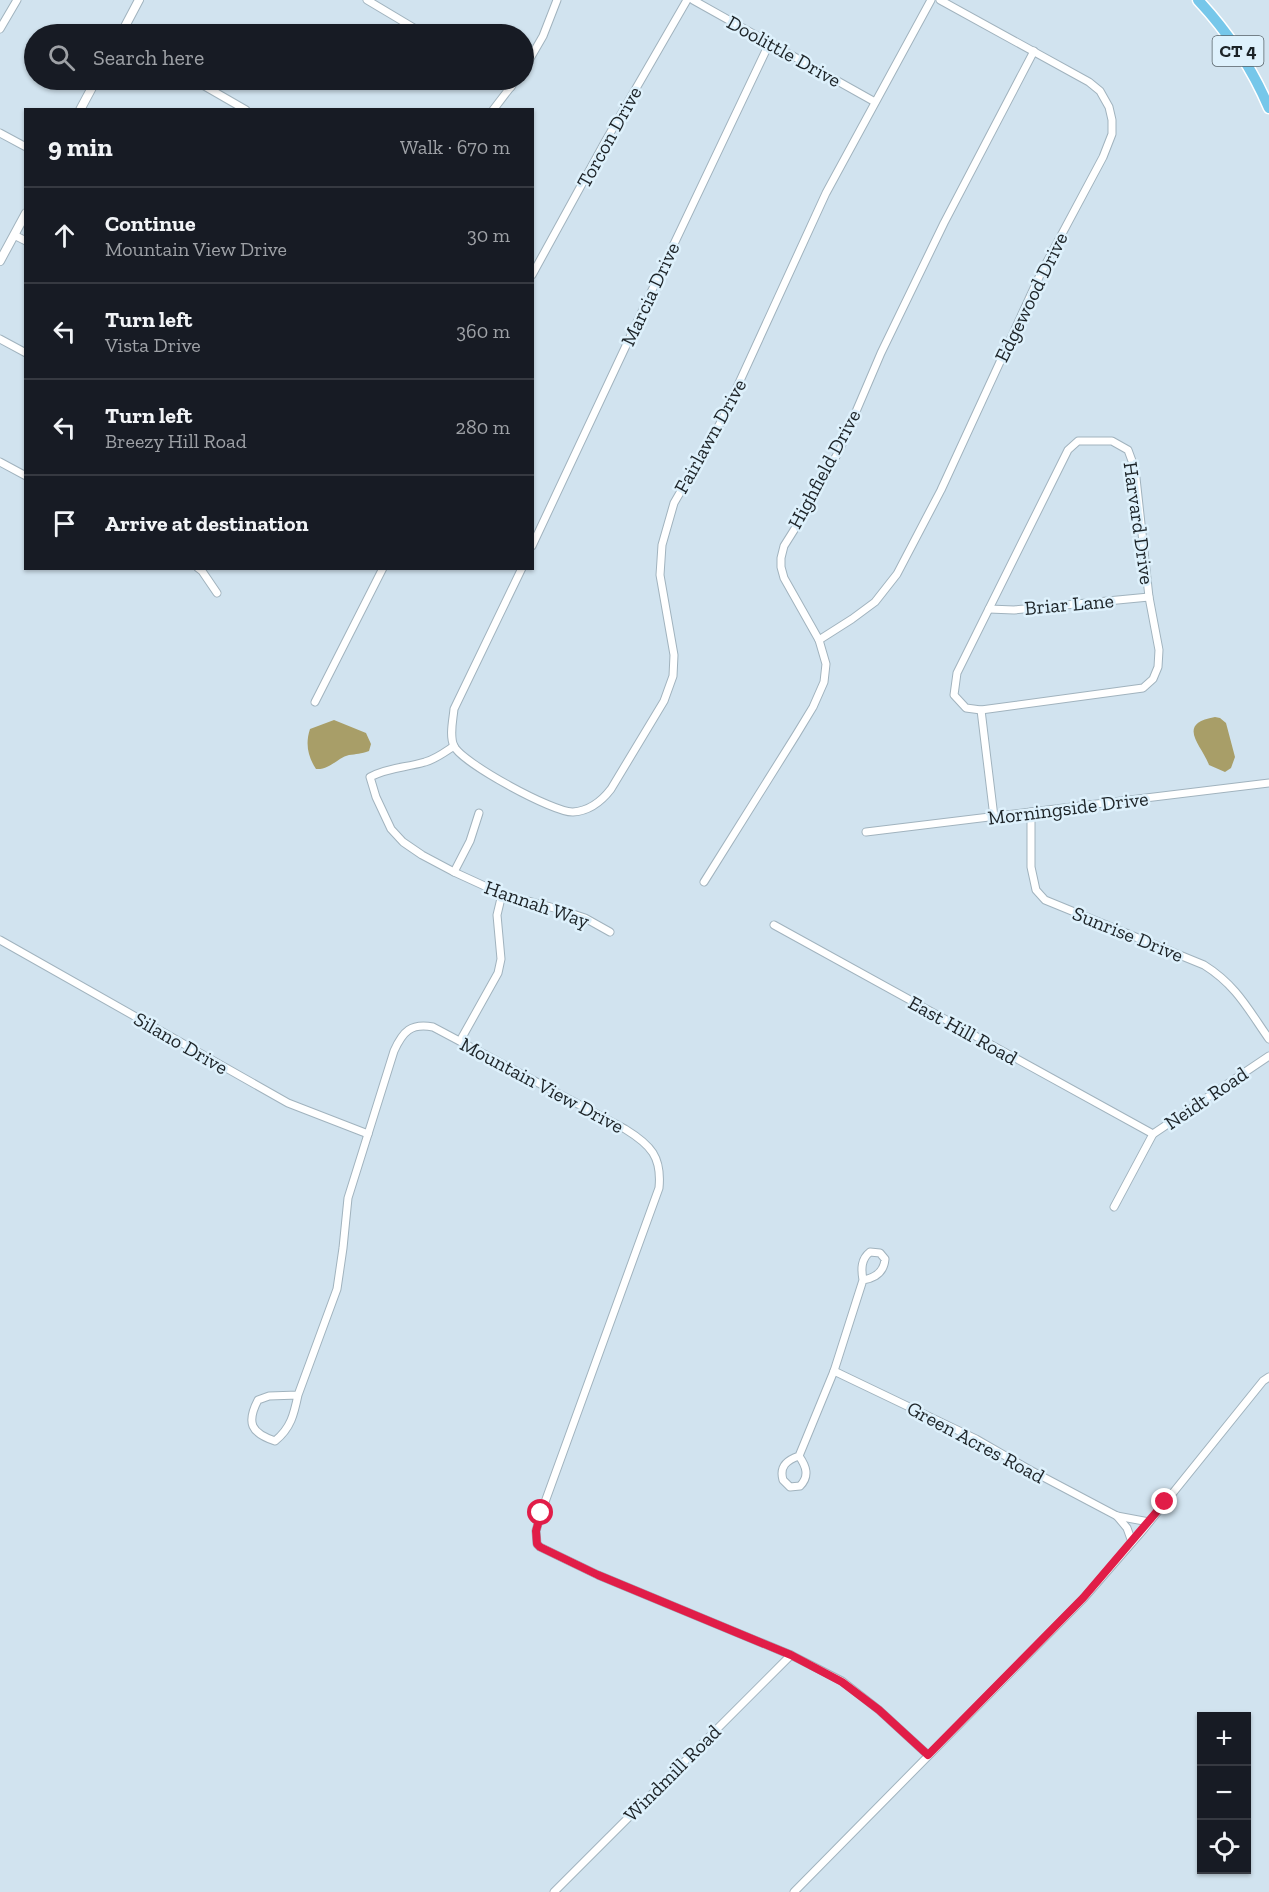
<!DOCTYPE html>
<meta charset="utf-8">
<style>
body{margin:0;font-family:"Zilla Slab",serif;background:#242831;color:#f1f3f6}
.controls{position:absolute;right:18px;bottom:18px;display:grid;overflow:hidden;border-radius:0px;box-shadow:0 2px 4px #0004}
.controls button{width:54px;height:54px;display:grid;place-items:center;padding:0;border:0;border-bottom:2px solid #363941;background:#171b24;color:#f1f3f6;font:30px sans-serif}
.stop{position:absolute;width:18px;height:18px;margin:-14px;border:4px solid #e11d48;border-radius:50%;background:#fff}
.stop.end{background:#e11d48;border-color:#fff;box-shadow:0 2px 6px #0008}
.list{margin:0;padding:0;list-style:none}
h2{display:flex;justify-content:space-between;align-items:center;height:78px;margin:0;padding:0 24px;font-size:26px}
h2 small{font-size:20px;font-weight:400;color:#9ea1a6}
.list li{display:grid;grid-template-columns:39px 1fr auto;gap:18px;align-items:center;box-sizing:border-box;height:96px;padding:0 24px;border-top:2px solid #363941}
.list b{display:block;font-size:22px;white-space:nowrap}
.list p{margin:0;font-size:20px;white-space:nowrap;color:#9ea1a6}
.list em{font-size:20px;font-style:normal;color:#9ea1a6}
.icon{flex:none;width:33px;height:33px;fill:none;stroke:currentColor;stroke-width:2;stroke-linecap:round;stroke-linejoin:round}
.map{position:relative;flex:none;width:1269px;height:1892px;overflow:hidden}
.search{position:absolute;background:#171b24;box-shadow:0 2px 4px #0004;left:24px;top:24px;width:510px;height:66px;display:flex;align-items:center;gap:15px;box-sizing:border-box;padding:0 21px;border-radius:33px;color:#9ea1a6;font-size:22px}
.panel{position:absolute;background:#171b24;box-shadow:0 2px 4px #0004;left:24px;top:108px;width:510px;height:462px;border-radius:0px}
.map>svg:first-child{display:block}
</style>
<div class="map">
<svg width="1269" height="1892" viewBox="0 0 1269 1892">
<rect width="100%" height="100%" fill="#d1e3ef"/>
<g fill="#a89e68">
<path d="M1215 717 1220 718 1226 723 1235 757 1231 768 1225 772 1209 765C1202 745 1175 724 1215 717Z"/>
<path d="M334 720 366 733 371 744 369 751C361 754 356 754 349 755 337 758 330 770 316 769 308 757 305 744 310 729Z"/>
</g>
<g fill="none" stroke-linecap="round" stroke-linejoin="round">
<g stroke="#a1b3be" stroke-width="9">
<g id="minor">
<path d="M367 0 424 34"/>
<path d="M693 0 875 102"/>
<path d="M0 29 17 0"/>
<path d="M524 69 543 36 557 0"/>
<path d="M194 80 246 110"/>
<path d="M498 80 511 87"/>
<path d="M493 110 516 80"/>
<path d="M0 133 26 147"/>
<path d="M14 235 26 241"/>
<path d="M532 275 605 142 687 0"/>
<path d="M0 339 26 353"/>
<path d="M1078 441H1112L1128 450 1135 469 1149 597 1159 650 1158 667 1153 679 1143 688 981 710 966 708 954 695 957 673 1068 450Z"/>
<path d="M0 462 26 476"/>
<path d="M532 546 654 286 769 44"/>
<path d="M198 568 202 571 217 593"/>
<path d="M522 568 454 709C453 720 449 736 454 746 462 763 554 813 573 812 589 811 601 802 611 789L664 701 673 676 674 655 660 575 662 545 674 503 722 420 826 193 931 0"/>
<path d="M989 609 1014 610 1149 597"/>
<path d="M819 640 852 619 875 602 897 574 941 490 1040 275 1103 157 1112 134V120L1109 107 1100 91 1089 82 940 0"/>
<path d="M315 702 383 568"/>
<path d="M981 710 994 817"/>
<path d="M454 746C445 752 436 759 425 762 405 768 389 767 370 777L376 797 391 829 403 842 422 855 454 872 502 894 558 909 585 918 610 932"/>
<path d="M1031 812V867L1036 890 1045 900 1204 965C1236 985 1248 1009 1269 1039"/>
<path d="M866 832 1269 783"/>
<path d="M454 872 470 841 479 813"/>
<path d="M704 882 796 735 813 707 824 682 826 664 819 640 784 578 781 567V558L784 546 811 503 840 449 881 353 944 223 1034 51"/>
<path d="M774 925 1153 1134"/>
<path d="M0 940 288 1103 368 1134"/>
<path d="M460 1041 498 973 501 959 497 915 502 894"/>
<path d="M1114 1207 1153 1134 1269 1056"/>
<path d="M834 1371 976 1439 1030 1470 1117 1516 1149 1522"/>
<path d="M298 1395 269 1396 258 1400C246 1423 251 1433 275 1441 291 1428 294 1414 298 1395L337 1289 343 1248 348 1198 394 1051C403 1031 411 1023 433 1027L625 1129C651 1145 662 1157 659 1188L541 1513 536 1531 537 1544 540 1547 598 1575 791 1655 842 1681 879 1710 928 1755"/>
<path d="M799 1456C806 1466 810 1476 800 1486L790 1487 783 1480C779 1466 787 1460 799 1456L834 1371 863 1280C861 1269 861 1259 870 1252L880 1253 885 1259C884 1272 875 1278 863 1280"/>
<path d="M1117 1516 1127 1528 1132 1542"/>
<path d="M554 1892 791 1655"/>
<path d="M794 1892 1084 1598 1143 1530 1263 1381 1269 1377"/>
</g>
</g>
<g stroke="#a1b3be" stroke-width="10">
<g id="tertiary">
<path d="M121 34 139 0"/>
<path d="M80 110 96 80"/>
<path d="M0 261 26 213"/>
</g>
</g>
<g stroke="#fff" stroke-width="13">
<path id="primary" d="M1198 0C1227 31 1252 68 1269 108"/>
</g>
<use href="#minor" stroke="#fff" stroke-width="7"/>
<use href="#tertiary" stroke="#fff" stroke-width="8"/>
<use href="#primary" stroke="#76c7ea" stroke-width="10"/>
</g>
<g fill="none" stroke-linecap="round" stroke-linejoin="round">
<path stroke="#e11d48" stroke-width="8" d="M541 1513 536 1531 537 1544 540 1547 598 1575 791 1655 842 1682 879 1710 928 1755 1083 1598 1165 1502"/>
</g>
<g text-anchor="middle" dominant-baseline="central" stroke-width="5" stroke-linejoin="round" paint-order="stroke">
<rect fill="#def1fc" stroke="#576268" stroke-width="1.5" x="1212.5" y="36" width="51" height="30" rx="4.5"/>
<g font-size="18" font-weight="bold" fill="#1d2428">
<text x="1238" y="51">CT 4</text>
</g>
<g font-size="20" fill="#1d2428" stroke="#def1fc">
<text transform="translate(784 51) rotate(29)">Doolittle Drive</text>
<text transform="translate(609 137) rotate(-61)">Torcon Drive</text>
<text transform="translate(650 294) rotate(-65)">Marcia Drive</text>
<text transform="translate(1031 297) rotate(-64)">Edgewood Drive</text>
<text transform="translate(710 436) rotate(-61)">Fairlawn Drive</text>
<text transform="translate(824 469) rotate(-62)">Highfield Drive</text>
<text transform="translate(1139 523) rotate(82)">Harvard Drive</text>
<text transform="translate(1069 604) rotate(-5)">Briar Lane</text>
<text transform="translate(1068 808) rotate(-7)">Morningside Drive</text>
<text transform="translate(537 904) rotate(19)">Hannah Way</text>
<text transform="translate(1128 934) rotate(22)">Sunrise Drive</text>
<text transform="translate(963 1030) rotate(29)">East Hill Road</text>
<text transform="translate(181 1043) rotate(30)">Silano Drive</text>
<text transform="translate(542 1085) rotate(28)">Mountain View Drive</text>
<text transform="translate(1206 1098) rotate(-34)">Neidt Road</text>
<text transform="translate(976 1442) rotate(28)">Green Acres Road</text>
<text transform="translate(672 1773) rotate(-45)">Windmill Road</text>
</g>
</g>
</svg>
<div class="controls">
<button>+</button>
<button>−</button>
<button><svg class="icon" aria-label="locate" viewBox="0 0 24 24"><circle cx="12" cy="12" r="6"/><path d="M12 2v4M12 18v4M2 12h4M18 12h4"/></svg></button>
</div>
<div class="stop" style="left:541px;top:1513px"></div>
<div class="stop end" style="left:1165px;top:1502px"></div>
<div class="search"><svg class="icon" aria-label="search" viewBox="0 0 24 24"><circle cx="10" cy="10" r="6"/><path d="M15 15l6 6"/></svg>Search here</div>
<section class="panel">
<h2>9 min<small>Walk · 670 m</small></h2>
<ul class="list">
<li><svg class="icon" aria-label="ahead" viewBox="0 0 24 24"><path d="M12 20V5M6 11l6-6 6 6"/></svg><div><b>Continue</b><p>Mountain View Drive</p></div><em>30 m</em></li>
<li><svg class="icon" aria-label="left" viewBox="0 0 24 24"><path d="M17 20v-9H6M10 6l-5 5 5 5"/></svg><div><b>Turn left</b><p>Vista Drive</p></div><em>360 m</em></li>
<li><svg class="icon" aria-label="left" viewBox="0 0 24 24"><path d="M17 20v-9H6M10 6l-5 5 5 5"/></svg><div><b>Turn left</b><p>Breezy Hill Road</p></div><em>280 m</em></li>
<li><svg class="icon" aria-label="arrive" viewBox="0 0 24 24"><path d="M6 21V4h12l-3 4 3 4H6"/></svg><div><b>Arrive at destination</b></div></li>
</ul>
</section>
</div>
